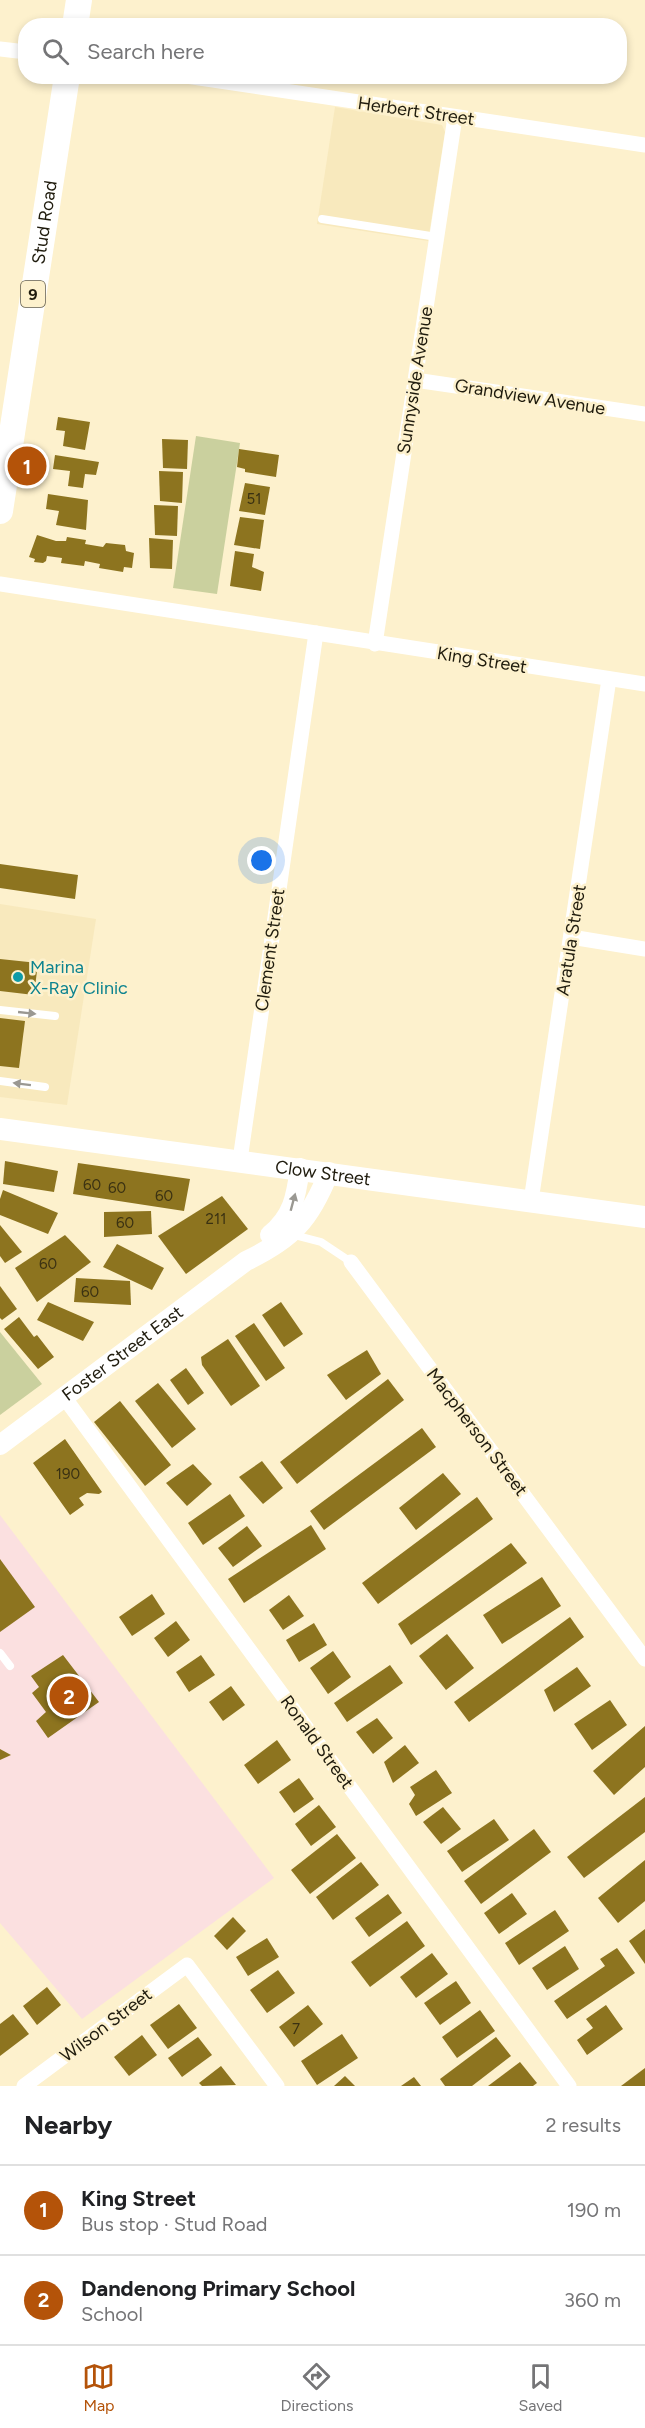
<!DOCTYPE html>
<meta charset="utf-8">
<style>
body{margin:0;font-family:Figtree,sans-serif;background:#f2f2f2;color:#202124}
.you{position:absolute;left:262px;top:861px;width:21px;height:21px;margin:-15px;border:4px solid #fff;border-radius:50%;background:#1a73e8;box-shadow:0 0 0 9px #1a73e833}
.badge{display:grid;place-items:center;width:39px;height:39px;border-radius:50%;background:#b45309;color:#fff;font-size:20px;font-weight:700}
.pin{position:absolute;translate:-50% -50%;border:3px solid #fff;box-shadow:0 2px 6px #0006}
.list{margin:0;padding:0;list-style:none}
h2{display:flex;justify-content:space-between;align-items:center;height:78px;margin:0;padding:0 24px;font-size:26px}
h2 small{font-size:20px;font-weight:400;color:#757577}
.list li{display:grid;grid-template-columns:39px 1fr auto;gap:18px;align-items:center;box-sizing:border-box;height:90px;padding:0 24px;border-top:2px solid #e0e0e0}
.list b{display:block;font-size:22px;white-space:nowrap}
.list p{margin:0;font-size:20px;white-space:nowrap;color:#757577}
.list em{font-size:20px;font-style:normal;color:#757577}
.icon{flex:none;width:33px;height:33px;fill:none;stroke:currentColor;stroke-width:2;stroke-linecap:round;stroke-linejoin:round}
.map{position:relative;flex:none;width:645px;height:2086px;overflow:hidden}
.search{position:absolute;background:#fff;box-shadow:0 3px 9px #0003;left:18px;right:18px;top:18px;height:66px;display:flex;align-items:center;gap:15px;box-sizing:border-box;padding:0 21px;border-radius:24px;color:#757577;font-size:22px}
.sheet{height:258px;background:#fff}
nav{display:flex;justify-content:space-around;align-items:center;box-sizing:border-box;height:84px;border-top:2px solid #e0e0e0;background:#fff;font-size:16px;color:#757577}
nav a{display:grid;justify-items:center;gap:3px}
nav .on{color:#b45309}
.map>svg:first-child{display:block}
</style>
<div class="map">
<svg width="645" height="2086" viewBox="0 0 645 2086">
<rect width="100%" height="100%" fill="#fdf1cd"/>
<g fill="#f8e9bd">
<path d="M335 107 442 125 445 132 428 241 317 224Z"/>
<path d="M0 904 96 919 67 1105 0 1097Z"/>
</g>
<path fill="#fbe0e0" d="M0 1515 274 1878 82 2019 0 1923Z"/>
<g fill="#cad09e">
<path d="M196 436 240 443 217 594 173 588Z"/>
<path d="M0 1332 42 1384 0 1415Z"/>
</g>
<g fill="#8d741f">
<path d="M58 417 90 422 85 450 63 446 65 431 56 430Z"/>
<path d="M162 439 188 440 187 469 163 468Z"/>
<path d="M239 449 279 455 276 477 245 472V469L237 467Z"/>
<path d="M55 455 99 462 96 475 85 474 83 488 68 486 70 471 53 469Z"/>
<path d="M159 471 183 472 182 503 160 501Z"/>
<path d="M245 483 270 487 265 515 239 511Z"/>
<path d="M48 494 88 500 86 530 56 525 59 511 46 509Z"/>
<path d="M154 505 178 506 177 536 155 535Z"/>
<path d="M240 517 264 520 260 549 234 545Z"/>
<path d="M37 535 56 541H66L67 537 86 540 85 544 103 547 106 543 125 545 126 551 134 553 132 568 124 567 123 572 99 568 100 564 85 561 84 566 61 563 62 558 47 556 46 561 43 563 34 562 35 559 29 557Z"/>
<path d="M149 538 173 540 172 569 150 568Z"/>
<path d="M235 551 254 554 252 567 264 572 261 591 230 586Z"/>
<path d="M0 864 78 875 75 899 0 888Z"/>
<path d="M0 959 38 963 34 995 0 991Z"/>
<path d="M0 1018 25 1021 19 1068 0 1066Z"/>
<path d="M5 1161 58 1171 54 1192 3 1184Z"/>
<path d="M78 1163 190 1179 184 1211 73 1194Z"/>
<path d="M3 1190 58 1213 48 1234 0 1215V1199Z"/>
<path d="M222 1196 248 1229 186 1274 158 1236Z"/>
<path d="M151 1211 152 1234 104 1237V1212Z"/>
<path d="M0 1225 22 1252 5 1263 0 1256Z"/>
<path d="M65 1235 91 1262 37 1302 15 1268Z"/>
<path d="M117 1244 164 1268 152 1290 103 1267Z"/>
<path d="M76 1278 130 1281 131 1305 74 1302Z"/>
<path d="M0 1286 17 1309 2 1320 0 1318Z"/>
<path d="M48 1302 94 1322 83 1341 37 1320Z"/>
<path d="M281 1302 303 1334 284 1347 262 1315Z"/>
<path d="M19 1317 34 1337 37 1335 54 1357 38 1369 4 1329Z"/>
<path d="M254 1323 285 1368 266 1381 235 1336Z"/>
<path d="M228 1339 260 1386 231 1406 202 1365 201 1357Z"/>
<path d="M367 1350 381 1374 346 1400 327 1375Z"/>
<path d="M186 1368 204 1393 188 1405 170 1380Z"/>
<path d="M388 1379 404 1400 297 1484 280 1462Z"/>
<path d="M158 1383 196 1429 172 1448 135 1401Z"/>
<path d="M120 1401 171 1465 145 1486 94 1422Z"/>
<path d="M422 1428 436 1447 324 1530 310 1511Z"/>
<path d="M65 1439 102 1492 99 1494 87 1493 79 1498 84 1505 70 1515 33 1463Z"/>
<path d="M262 1461 283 1488 263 1504 239 1477Z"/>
<path d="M193 1464 212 1484 187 1506 166 1483Z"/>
<path d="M443 1473 461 1494 416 1530 399 1508Z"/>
<path d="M230 1494 245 1516 203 1545 188 1523Z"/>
<path d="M477 1497 493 1519 378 1604 362 1583Z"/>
<path d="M311 1525 326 1549 244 1603 228 1579Z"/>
<path d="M247 1526 262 1546 233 1567 218 1548Z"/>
<path d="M511 1543 527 1563 411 1645 398 1624Z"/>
<path d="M0 1559 35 1607 0 1632Z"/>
<path d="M542 1577 561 1606 502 1644 483 1615Z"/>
<path d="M152 1594 165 1614 132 1636 119 1617Z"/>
<path d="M289 1595 304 1616 283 1630 269 1610Z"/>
<path d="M570 1617 584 1637 469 1722 454 1702Z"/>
<path d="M176 1621 190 1640 168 1657 154 1638Z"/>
<path d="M314 1623 327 1645 299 1662 286 1640Z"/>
<path d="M447 1634 474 1668 446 1690 419 1656Z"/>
<path d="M333 1651 351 1677 328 1694 310 1668Z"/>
<path d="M63 1655 99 1702 48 1738 36 1721 46 1712 32 1693 39 1687 31 1676Z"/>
<path d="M201 1655 215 1675 189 1692 176 1672Z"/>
<path d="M390 1665 403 1683 347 1722 334 1703Z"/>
<path d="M577 1667 591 1686 554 1712 544 1690Z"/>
<path d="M231 1686 245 1705 223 1721 209 1702Z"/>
<path d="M610 1700 627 1725 592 1750 574 1724Z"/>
<path d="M377 1718 393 1738 373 1754 356 1732Z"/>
<path d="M645 1726V1767L614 1795 593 1771Z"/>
<path d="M277 1740 291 1760 258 1784 244 1765Z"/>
<path d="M405 1745 419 1763 393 1783 384 1762Z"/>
<path d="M0 1749 11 1755 0 1760Z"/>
<path d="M436 1770 452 1793 416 1816 409 1804 415 1795 410 1787Z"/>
<path d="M299 1778 314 1799 294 1813 279 1792Z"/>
<path d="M645 1797V1832L584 1878 567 1857Z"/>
<path d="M319 1805 336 1827 311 1846 295 1824Z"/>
<path d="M443 1807 461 1829 441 1844 423 1822Z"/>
<path d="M494 1819 509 1840 462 1872 447 1851Z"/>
<path d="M534 1829 551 1852 481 1904 464 1881Z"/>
<path d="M337 1834 356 1858 310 1894 291 1870Z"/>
<path d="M645 1860V1901L618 1923 598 1898Z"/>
<path d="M361 1862 379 1885 333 1920 316 1897Z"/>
<path d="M512 1893 527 1914 499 1934 484 1913Z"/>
<path d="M388 1894 402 1913 369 1937 355 1918Z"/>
<path d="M555 1910 569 1931 519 1965 505 1943Z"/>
<path d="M233 1917 246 1931 227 1950 214 1936Z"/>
<path d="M407 1921 425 1946 370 1987 351 1962Z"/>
<path d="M645 1929V1964L629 1941Z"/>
<path d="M267 1938 279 1957 248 1976 236 1957Z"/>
<path d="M565 1946 579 1969 547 1990 532 1968Z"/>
<path d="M617 1948 635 1973 567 2019 554 2001 605 1966 600 1959Z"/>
<path d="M432 1953 448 1974 416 1998 400 1977Z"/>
<path d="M278 1970 295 1993 267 2013 250 1990Z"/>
<path d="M456 1981 471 2003 440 2025 424 2003Z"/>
<path d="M47 1987 61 2005 37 2025 23 2006Z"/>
<path d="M179 2004 197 2028 168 2049 150 2025Z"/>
<path d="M308 2005 323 2024 294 2047 279 2027Z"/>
<path d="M606 2005 623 2029 587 2055 577 2040 593 2028 586 2019Z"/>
<path d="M480 2010 495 2031 457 2058 442 2037Z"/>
<path d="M13 2014 29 2034 0 2056V2024Z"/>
<path d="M342 2034 358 2058 317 2085 301 2061Z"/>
<path d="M142 2035 157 2055 129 2076 114 2057Z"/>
<path d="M198 2037 212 2055 182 2077 168 2058Z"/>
<path d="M496 2037 511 2056 472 2086H445L440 2079Z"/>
<path d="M520 2062 537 2083 533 2086H488Z"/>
<path d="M221 2066 236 2085 202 2086 199 2083Z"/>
<path d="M645 2068V2086H621Z"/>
<path d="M345 2076 355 2086H334Z"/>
<path d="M414 2077 421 2086H401Z"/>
</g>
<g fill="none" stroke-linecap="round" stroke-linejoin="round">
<g stroke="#fff" stroke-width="8">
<path d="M322 219 437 237"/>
<path d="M0 1010 55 1016"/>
<path d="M0 1081 45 1087"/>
<path d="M294 1235 321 1242 351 1262"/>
<path d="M0 1653 10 1666"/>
</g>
<g stroke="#fff" stroke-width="15">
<path d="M0 49 26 52"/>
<path d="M186 76 645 145"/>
<path d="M415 380 645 414"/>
<path d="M0 584 645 684"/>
<path d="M375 644 455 117"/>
<path d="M571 937 645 949"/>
<path d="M240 1160 316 633"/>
<path d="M531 1201 609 679"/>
<path d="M351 1262 645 1659"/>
<path d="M64 1397 569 2086"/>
<path d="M24 2086 187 1965 277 2086"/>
</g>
<g stroke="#fff" stroke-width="20">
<path d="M270 1235C293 1216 296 1197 300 1168"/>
<path id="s1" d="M0 1445 246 1261C292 1239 310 1220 329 1172"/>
</g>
<path stroke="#fff" stroke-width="22" id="s2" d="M0 1129 645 1217"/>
<g stroke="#fff" stroke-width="26">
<path d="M75 26 79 0"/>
<path id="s3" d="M0 511 67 76"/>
</g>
</g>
<defs><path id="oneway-solid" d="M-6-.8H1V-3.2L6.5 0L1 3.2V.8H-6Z" transform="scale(1.5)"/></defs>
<g fill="#9a9892">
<use href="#oneway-solid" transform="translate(27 1013) rotate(6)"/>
<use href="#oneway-solid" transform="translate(22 1084) rotate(-173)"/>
<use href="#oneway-solid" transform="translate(293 1202) rotate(-75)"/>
</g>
<circle fill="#0f9aa8" stroke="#fdf1cd" stroke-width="2" cx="18" cy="977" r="6"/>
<g text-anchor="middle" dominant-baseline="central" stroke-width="5" stroke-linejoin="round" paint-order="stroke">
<g font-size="15" fill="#3a3112">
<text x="254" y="499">51</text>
<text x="92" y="1185">60</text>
<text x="117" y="1188">60</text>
<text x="164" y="1196">60</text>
<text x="216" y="1219">211</text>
<text x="125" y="1223">60</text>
<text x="48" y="1264">60</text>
<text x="90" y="1292">60</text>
<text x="68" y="1474">190</text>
<text x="296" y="2029">7</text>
</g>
<rect fill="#fdf1cd" stroke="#625b47" stroke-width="1.5" x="21" y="281" width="24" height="26" rx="4.5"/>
<g font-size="16" font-weight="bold" fill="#1f1b0d">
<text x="33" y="294">9</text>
</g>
<g font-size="18" fill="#1f1b0d" stroke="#fdf1cd">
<text transform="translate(416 111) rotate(8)">Herbert Street</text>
<text stroke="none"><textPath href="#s3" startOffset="292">Stud Road</textPath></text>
<text transform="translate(415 380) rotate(-81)">Sunnyside Avenue</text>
<text transform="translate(530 397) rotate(9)">Grandview Avenue</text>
<text transform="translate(482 660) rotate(9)">King Street</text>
<text transform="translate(571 940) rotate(-81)">Aratula Street</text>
<text transform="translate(270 950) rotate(-82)">Clement Street</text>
<text stroke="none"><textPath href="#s2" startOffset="326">Clow Street</textPath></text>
<text stroke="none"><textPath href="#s1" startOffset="153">Foster Street East</textPath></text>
<text transform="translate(477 1432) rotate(53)">Macpherson Street</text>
<text transform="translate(317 1742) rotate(54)">Ronald Street</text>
<text transform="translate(106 2025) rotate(-37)">Wilson Street</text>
</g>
<g font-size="18" fill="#0d838f" stroke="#fdf1cd" text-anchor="start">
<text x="30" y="967">Marina<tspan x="30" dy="21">X-Ray Clinic</tspan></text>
</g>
</g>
</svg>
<div class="you"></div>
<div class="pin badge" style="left:27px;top:466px">1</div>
<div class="pin badge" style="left:69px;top:1696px">2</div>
<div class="search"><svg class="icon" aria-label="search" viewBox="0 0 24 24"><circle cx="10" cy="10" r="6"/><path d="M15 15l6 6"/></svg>Search here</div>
</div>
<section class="sheet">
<h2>Nearby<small>2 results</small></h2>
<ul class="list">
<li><span class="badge">1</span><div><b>King Street</b><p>Bus stop · Stud Road</p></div><em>190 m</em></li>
<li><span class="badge">2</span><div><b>Dandenong Primary School</b><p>School</p></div><em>360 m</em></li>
</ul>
</section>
<nav>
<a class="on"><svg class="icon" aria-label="map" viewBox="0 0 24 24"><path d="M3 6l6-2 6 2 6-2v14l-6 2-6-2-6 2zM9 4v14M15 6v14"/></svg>Map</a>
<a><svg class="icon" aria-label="directions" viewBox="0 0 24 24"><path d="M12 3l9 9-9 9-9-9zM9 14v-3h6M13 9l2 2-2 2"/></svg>Directions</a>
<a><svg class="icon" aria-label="saved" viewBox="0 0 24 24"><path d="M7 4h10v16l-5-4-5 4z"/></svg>Saved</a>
</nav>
